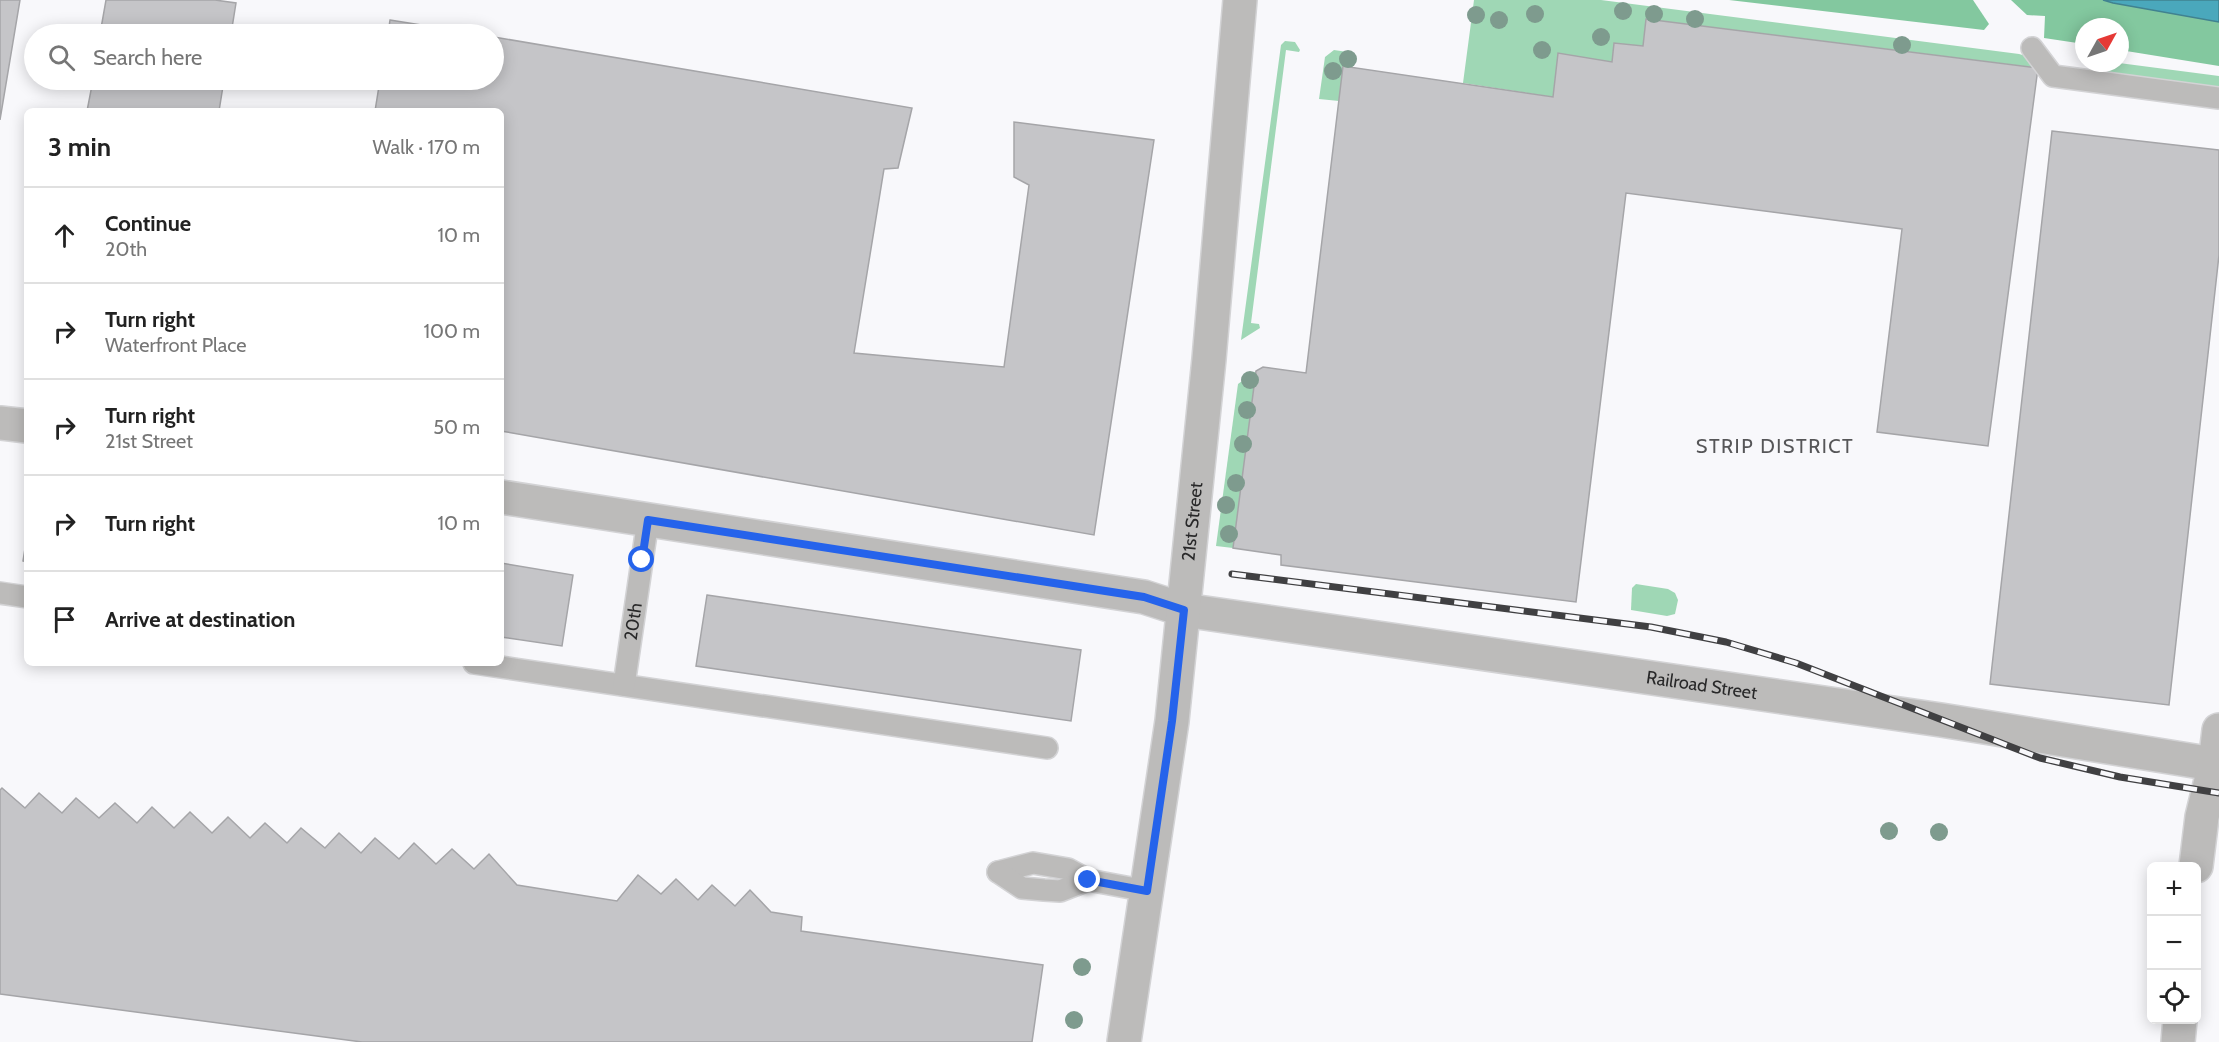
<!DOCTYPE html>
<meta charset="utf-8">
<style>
body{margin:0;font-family:Cabin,sans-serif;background:#f6f6f6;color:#222}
.controls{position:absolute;right:18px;bottom:18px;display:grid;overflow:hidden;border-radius:9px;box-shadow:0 3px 15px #0003}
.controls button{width:54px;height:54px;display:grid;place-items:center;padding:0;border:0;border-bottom:2px solid #e0e0e0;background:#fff;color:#222;font:30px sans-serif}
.compass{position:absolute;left:2075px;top:18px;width:54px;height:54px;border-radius:50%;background:#fff;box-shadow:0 3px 15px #0003;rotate:50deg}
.stop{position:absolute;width:18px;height:18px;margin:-14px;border:4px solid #2563eb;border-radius:50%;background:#fff}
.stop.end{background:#2563eb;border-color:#fff;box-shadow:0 2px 6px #0008}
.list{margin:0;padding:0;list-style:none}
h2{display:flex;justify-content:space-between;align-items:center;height:78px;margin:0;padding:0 24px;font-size:26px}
h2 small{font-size:20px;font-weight:400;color:#767676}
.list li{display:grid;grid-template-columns:39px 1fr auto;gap:18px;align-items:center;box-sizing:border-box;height:96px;padding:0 24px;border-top:2px solid #e0e0e0}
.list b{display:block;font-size:22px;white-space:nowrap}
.list p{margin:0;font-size:20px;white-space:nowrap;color:#767676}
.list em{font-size:20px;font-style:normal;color:#767676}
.icon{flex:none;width:33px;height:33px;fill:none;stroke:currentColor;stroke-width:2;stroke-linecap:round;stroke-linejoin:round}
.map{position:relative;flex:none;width:2219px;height:1042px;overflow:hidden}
.search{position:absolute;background:#fff;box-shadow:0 3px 15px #0003;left:24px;top:24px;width:480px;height:66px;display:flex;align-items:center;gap:15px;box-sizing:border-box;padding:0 21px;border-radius:33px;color:#767676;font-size:22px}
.panel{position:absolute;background:#fff;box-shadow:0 3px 15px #0003;left:24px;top:108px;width:480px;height:558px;border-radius:9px}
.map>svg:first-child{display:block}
</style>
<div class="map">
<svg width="2219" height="1042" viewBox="0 0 2219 1042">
<rect width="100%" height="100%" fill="#f8f8fb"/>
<g fill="#9fd7b5">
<path d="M1474 0H1601L2019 54 2026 56 2038 68 1646 19 1643 46 1614 43 1612 62 1559 54 1553 97 1463 83Z"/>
<path d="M1285 41 1295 42 1300 50 1299 52 1286 50 1251 323 1259 324 1260 328 1241 340 1281 45Z"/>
<path d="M1334 50 1354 53 1353 67 1343 66 1339 101 1319 99 1325 57Z"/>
<path d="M2104 63H2119L2219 76V90L2100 72 2099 67Z"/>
<path d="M1256 371 1233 548 1216 546 1238 384Z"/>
<path d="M1636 584 1668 589 1675 593 1678 600 1675 614 1667 616 1631 610 1632 588Z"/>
</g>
<g fill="#83c89f">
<path d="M1729 0H1973L1989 24 1984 30Z"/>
<path d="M2011 0H2103L2219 22V66L2120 50V27H2084V44L2044 38 2045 16 2027 15Z"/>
</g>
<path fill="#4aa8bc" stroke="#408290" stroke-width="1.5" d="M2103 0H2219V22L2113 3Z"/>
<g fill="#c5c5c8" stroke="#a5a5a8" stroke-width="1.5">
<path d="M0 0H20L0 120Z"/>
<path d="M106 0H215L236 3 231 34H100Z"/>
<path d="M1646 19 2038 68 1988 446 1877 432 1902 229 1626 193 1576 602 1281 565V555L1233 548 1256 371 1263 367 1306 373 1343 66 1553 97 1558 53 1612 62 1614 43 1643 46Z"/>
<path d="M390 20 478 34H388Z"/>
<path d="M494 37 912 108 898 168 884 169 854 353 1004 367 1029 185 1014 177V122L1154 140 1094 535 501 431V111H375L380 80H494Z"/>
<path d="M93 80H224L219 111H87Z"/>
<path d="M2052 131 2219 150V255L2169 705 1990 684Z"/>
<path d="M27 536V562L23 561Z"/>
<path d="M501 563 573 575 562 646 501 637Z"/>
<path d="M707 595 1081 650 1071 721 696 666Z"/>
<path d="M2 788 25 808 39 793 62 813 76 798 99 818 115 803 137 823 152 807 174 828 190 812 212 833 228 817 250 838 265 823 287 843 301 828 325 848 339 833 361 853 375 838 399 859 414 843 436 864 452 849 474 869 489 854 517 885 617 901 638 875 661 894 676 879 698 900 712 885 735 906 750 890 771 912 802 917 801 931 1043 965 1032 1042H362L0 994V790Z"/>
</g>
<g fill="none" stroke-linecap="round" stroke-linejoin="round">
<g stroke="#d3d3d5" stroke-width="24">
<g id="service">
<path d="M2032 48 2053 76 2219 98"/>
<path d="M0 593 27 597"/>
<path d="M474 663 1047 748"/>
<path id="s1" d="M624 685 648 520"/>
<path d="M998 872 1033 863 1068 869 1088 880 1147 891"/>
<path d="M998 872 1022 888 1044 890 1060 891 1088 880"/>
</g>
</g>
<g stroke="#d3d3d5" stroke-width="36">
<g id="minor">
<path d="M0 423 27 426"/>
<path id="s2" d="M501 497 1144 597 1184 610 1941 720 2219 765"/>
<path d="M2196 866 2202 817 2215 764 2219 730"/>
<path id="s3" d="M1124 1042 1172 721 1209 359 1240 0"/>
<path d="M2178 1042 2180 1020"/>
</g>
</g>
<use href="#service" stroke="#bcbbba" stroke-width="21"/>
<use href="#minor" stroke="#bcbbba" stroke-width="33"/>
<g stroke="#404042" stroke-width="7">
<path id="rail" d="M1232 574 1651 627 1726 642 1796 663 2040 758 2120 777 2219 793"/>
</g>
<use href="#rail" stroke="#f8f8fb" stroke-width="4.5" stroke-dasharray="14" stroke-linecap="butt"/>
</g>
<g fill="#7e9b8e">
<circle cx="1623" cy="11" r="9"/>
<circle cx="1535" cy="14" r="9"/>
<circle cx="1654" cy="14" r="9"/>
<circle cx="1476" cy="15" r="9"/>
<circle cx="1695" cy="19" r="9"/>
<circle cx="1499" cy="20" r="9"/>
<circle cx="1601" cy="37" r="9"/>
<circle cx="1902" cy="45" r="9"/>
<circle cx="1542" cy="50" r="9"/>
<circle cx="1348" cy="59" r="9"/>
<circle cx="1333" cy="71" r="9"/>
<circle cx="1250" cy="380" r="9"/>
<circle cx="1247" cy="410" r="9"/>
<circle cx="1243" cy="444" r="9"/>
<circle cx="1236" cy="483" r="9"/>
<circle cx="1226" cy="505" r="9"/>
<circle cx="1229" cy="534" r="9"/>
<circle cx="1889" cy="831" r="9"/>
<circle cx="1939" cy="832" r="9"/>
<circle cx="1082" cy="967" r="9"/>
<circle cx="1074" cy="1020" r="9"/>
</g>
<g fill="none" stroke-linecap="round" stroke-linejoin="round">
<path stroke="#2563eb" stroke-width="8" d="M642 560 648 520 1144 597 1184 610 1172 721 1147 891 1088 880"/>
</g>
<g text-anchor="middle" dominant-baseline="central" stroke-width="6" stroke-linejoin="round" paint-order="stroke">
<g font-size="18" fill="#282829" stroke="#f8f8fb">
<text stroke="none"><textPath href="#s3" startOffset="525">21st Street</textPath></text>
<text stroke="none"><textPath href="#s1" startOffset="64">20th</textPath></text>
<text stroke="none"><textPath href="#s2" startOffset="1216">Railroad Street</textPath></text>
</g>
<g font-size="20" letter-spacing="1.5" fill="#565658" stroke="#f8f8fb">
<text x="1775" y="446">STRIP DISTRICT</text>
</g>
</g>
</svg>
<div class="controls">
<button>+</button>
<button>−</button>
<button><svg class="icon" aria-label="locate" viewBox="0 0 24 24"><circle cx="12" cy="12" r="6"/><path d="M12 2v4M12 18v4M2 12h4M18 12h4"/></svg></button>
</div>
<svg class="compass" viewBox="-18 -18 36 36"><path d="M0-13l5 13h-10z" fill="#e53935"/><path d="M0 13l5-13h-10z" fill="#767676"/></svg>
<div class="stop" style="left:642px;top:560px"></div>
<div class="stop end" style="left:1088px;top:880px"></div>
<div class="search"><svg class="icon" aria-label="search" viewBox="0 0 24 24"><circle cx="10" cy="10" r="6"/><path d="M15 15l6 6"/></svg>Search here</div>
<section class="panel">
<h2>3 min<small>Walk · 170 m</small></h2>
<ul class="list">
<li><svg class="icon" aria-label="ahead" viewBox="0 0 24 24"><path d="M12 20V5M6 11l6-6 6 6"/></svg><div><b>Continue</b><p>20th</p></div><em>10 m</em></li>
<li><svg class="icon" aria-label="right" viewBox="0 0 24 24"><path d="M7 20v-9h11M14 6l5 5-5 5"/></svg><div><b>Turn right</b><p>Waterfront Place</p></div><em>100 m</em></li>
<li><svg class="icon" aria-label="right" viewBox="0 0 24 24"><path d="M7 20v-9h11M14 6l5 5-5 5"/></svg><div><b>Turn right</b><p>21st Street</p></div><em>50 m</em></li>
<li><svg class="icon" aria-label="right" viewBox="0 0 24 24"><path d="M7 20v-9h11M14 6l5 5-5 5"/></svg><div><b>Turn right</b></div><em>10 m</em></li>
<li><svg class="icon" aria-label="arrive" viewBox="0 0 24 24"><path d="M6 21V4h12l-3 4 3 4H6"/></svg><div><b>Arrive at destination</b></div></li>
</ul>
</section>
</div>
